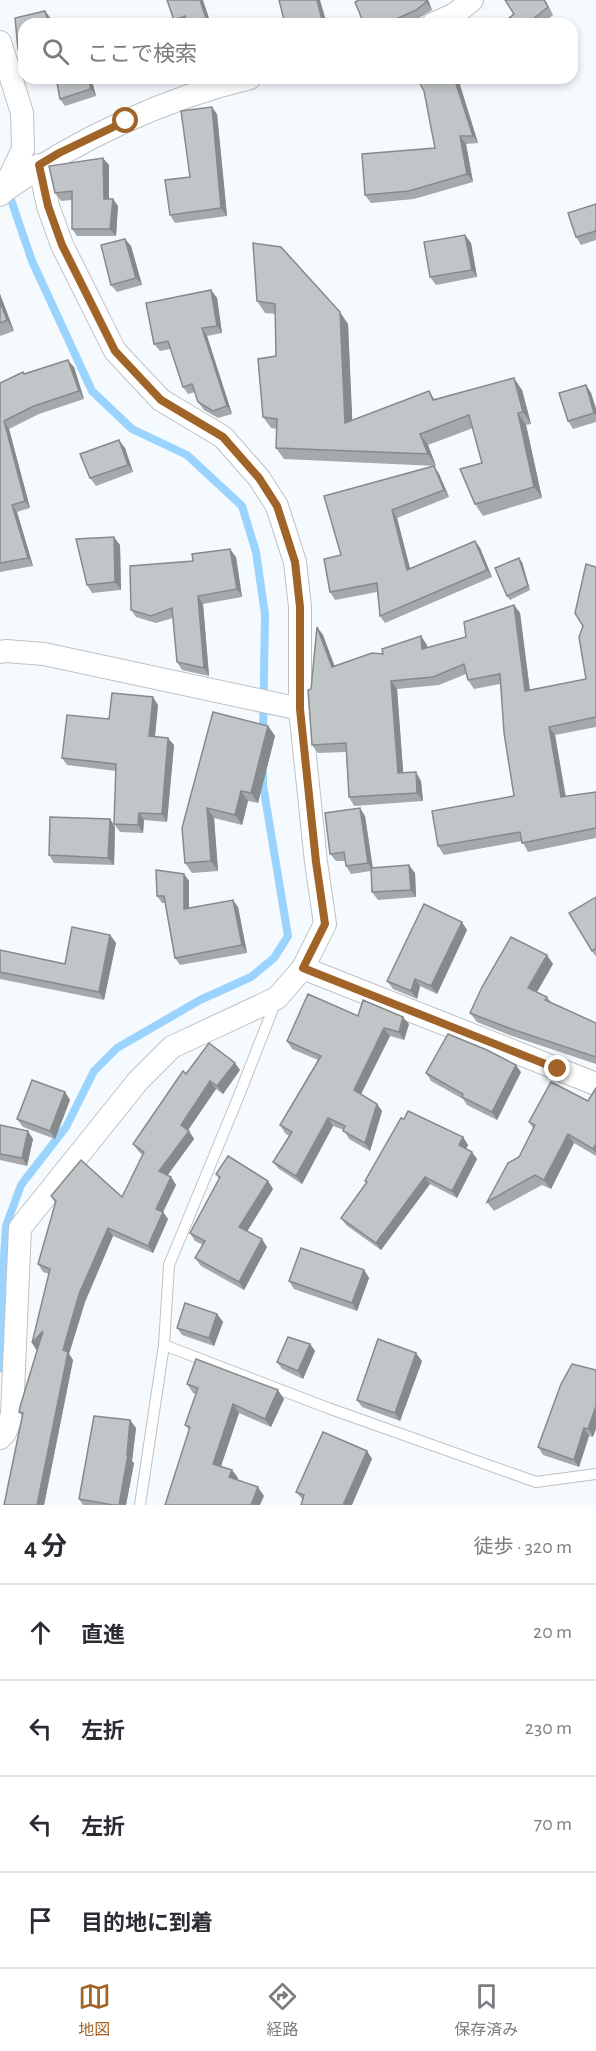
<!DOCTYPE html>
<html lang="ja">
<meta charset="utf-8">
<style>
body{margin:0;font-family:"Alegreya Sans","Noto Sans JP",sans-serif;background:#f7f7f7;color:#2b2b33}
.stop{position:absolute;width:18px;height:18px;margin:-14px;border:4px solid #a16428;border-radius:50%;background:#fff}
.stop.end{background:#a16428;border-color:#fff;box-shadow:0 2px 6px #0008}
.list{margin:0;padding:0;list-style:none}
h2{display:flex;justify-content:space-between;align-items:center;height:78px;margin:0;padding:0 24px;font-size:26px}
h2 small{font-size:20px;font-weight:400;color:#7c7c81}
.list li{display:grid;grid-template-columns:39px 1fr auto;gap:18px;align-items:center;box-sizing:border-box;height:96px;padding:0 24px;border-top:2px solid #e1e1e2}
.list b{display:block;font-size:22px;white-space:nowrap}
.list em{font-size:20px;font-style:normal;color:#7c7c81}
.icon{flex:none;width:33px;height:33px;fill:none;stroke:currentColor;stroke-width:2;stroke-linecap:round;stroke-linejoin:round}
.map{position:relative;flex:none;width:596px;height:1505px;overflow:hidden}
.search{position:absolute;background:#fff;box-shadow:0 3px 9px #0003;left:18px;right:18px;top:18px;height:66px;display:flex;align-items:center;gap:15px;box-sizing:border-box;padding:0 21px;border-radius:18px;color:#7c7c81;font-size:22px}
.sheet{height:462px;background:#fff}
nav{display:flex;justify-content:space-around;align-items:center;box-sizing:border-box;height:84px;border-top:2px solid #e1e1e2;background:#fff;font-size:16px;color:#7c7c81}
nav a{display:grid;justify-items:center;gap:3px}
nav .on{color:#a16428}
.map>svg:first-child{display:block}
</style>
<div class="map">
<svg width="596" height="1505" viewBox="0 0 596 1505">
<rect width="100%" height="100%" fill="#f5fafe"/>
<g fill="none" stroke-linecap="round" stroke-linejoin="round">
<g stroke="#9ad3fe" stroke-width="8">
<path d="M8 191 32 261 92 391 132 429 187 455 242 506 256 552 265 614 263 736"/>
<path d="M3 1369 2 1289 6 1226 21 1185 66 1127 94 1071 117 1048 200 1000 251 977 274 958 288 936 263 785V773"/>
</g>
<g stroke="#bdc2c6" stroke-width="12">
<g id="service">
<path d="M164 1345 328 1408 536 1482 596 1474"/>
<path d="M140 1505 164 1345 169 1265 238 1098 276 1001"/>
</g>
</g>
<g stroke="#bdc2c6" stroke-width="24">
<g id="minor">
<path d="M433 24 455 14 472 0"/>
<path d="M0 42 22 113 23 149 4 189"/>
<path d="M0 195 7 189C77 139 166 98 250 78"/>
<path d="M0 652 6 651 44 654 300 709"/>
<path d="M303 968 596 1084"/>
<path d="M0 1438 5 1433 12 1415 20 1228 138 1081 172 1047 277 998 303 968 325 924 316 862 300 709V607L295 562 277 506 259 478 223 437 161 400 115 351 62 245 48 206 39 165"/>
</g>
</g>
<use href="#service" stroke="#fff" stroke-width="10"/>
<use href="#minor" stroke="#fff" stroke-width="22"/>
</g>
<g fill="#a5a9ac">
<path d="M167 0 211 24H177L174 20Z"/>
<path d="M359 0H428L432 10 421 17 407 24H364Z"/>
<path d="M545 0 553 15 542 24H502L514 14Z"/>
<path d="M45 11 51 19 52 24H24V56L23 57 18 49 15 18Z"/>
<path d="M56 78H101L92 81 96 96 65 106 60 99Z"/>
<path d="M458 81 478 143 466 144 473 182 414 199 371 203 365 195 435 148Z"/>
<path d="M217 114 227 216 175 223 170 215 190 177Z"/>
<path d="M109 165V199L118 206 116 236H77L72 229V200L61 201 55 193Z"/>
<path d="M596 204V240L581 245 576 237Z"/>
<path d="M465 235 471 243 477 277 436 285 430 277Z"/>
<path d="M125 239 131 246 142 285 117 292 111 285Z"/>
<path d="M253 243 348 324 352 420 429 391 435 400 522 390 531 424 526 425 542 498 483 516 475 504 482 463 473 428 428 445 436 466 284 459 276 448 277 429 271 428 263 417 276 356 275 314 265 313 257 301Z"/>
<path d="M211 290 217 298 222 333 207 336 232 414 218 418 204 410 198 402 195 392 188 394 183 387 170 349 160 351 154 344Z"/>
<path d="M0 294 14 331 0 336Z"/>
<path d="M74 367 84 399 39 414 9 429 30 508 17 512 33 566 0 572V383L24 374Z"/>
<path d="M586 385 591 393 596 409V422L573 429 568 421Z"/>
<path d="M125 448 133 472 96 486 90 478Z"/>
<path d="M434 466 439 474 449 497 397 518 410 568 475 541 480 548 492 577 385 623 380 616 377 592 335 600 330 592 341 555Z"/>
<path d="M120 545 121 590 92 593 87 585Z"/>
<path d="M236 557 242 597 203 604 209 676 182 670 177 662 173 618 156 623 136 617 131 610 193 561Z"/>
<path d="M522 562 530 590 510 600 507 596Z"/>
<path d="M596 567V727L555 735 566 797 596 792V838L528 852 522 841 444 855 438 846 514 796 500 684 474 689 468 680 466 674 439 685 397 689 403 773 421 781 423 801 354 806 349 797 346 752 318 753 312 745 311 689 317 627 323 635 334 666 383 654 427 645V648L466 637 514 605 520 613 530 690 586 679 583 626Z"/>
<path d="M158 705 155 737 174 745 167 822 144 820 143 833 120 832 114 824 116 771 67 765 62 758 109 719Z"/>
<path d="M268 726 275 736 258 803 248 801 242 825 214 818 218 871 192 873 185 863 182 828Z"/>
<path d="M365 816 373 868 415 873 416 897 378 900 372 892 371 871 351 874 346 866 345 861H336L330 854Z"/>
<path d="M110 819 115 827 114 865 54 863 49 855Z"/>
<path d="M184 874 189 881V908L238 907 247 953 180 965 175 958 165 903H162L157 896Z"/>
<path d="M596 897V957L592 951Z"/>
<path d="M467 930 437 994 420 986 417 999 393 989 387 981Z"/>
<path d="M110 935 116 943 104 1000 0 979V950L65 964Z"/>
<path d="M553 964 537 992 547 997 551 1002 596 1023V1064L512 1036 477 1022 470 1013Z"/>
<path d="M358 1016 409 1024 404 1040 390 1036 361 1094 377 1104 382 1111 370 1151 349 1139 344 1130 333 1126 302 1184 279 1169 273 1162 289 1136 285 1133 280 1125 318 1060 292 1049 287 1041Z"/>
<path d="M240 1070 223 1094 216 1089 188 1130 194 1139 167 1175 171 1177 176 1185 163 1212 168 1219 153 1253 113 1236 85 1302 69 1354 73 1360 44 1505H4L22 1416 19 1412 37 1350 49 1274 43 1272 38 1264 55 1203 51 1196 122 1197 143 1155 139 1152 133 1144 186 1074Z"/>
<path d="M521 1072 497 1120 467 1105 463 1099 431 1081 426 1073Z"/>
<path d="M596 1088V1156L574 1143 551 1189 542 1185 494 1211 487 1202 519 1157 533 1128 529 1122 588 1101Z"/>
<path d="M65 1092 70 1100 55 1139 23 1127 17 1119Z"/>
<path d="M404 1119 463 1137 468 1145 466 1149 477 1159 457 1198 430 1184 381 1250 346 1225 341 1218 367 1183 365 1181Z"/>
<path d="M0 1125 33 1139 27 1166 0 1160Z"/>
<path d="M216 1174 268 1181 273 1189 247 1231 267 1247 244 1290 201 1266 195 1258 203 1245 195 1241 190 1233 219 1179Z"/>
<path d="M364 1270 369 1278 357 1311 294 1289 289 1281Z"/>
<path d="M217 1314 223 1322 214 1346 182 1335 177 1328Z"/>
<path d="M310 1344 315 1351 303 1379 282 1369 277 1362Z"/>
<path d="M422 1361 400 1421 362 1407 357 1400Z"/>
<path d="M187 1384 284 1399 271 1427 239 1413 221 1466 232 1470 238 1478 237 1480 264 1496 165 1505 189 1430 185 1425 196 1394 193 1393Z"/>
<path d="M561 1384 593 1437 589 1436 579 1467 543 1455 538 1447Z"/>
<path d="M130 1420 136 1428 132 1461 134 1463 126 1505H83L79 1499Z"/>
<path d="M367 1451 372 1459 303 1500 296 1492Z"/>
</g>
<g fill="#868a8c">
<path d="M200 0H203L211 24H208Z"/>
<path d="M317 0H320L327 24H323Z"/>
<path d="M426 0H428L432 10 426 2Z"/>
<path d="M544 0H545L553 15 548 7Z"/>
<path d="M45 11 51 19 52 24H49Z"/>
<path d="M88 78H90L92 81 96 96 91 89Z"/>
<path d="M454 78H458L478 143 473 136Z"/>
<path d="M212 107 217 114 227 216 221 208Z"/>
<path d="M460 136 466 144 473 182 467 174Z"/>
<path d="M103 158 109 165V206L104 199Z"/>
<path d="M113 199 118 206 116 236 110 229Z"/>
<path d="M465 235 471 243 477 277 472 270Z"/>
<path d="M125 239 131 246 142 285 136 278Z"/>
<path d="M211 290 217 298 222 333 217 326Z"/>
<path d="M0 294 14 331 7 320 0 302Z"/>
<path d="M340 312 348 324 353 435 345 423Z"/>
<path d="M202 328 207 336 232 414 227 406Z"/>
<path d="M68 360 74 367 84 399 79 391Z"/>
<path d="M514 378 522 390 531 424 523 412Z"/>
<path d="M586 385 591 393 596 409V416L594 413Z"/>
<path d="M518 413 526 425 542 498 534 487Z"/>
<path d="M4 421 9 429 30 508 25 501Z"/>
<path d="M420 434 428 445 436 466 428 454Z"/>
<path d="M119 440 125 448 133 472 128 465Z"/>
<path d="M434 466 439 474 449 497 444 490Z"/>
<path d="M12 505 17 512 33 566 28 558Z"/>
<path d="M392 510 397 518 412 577 407 570Z"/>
<path d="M114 537 120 545 121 590 115 582Z"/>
<path d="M475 541 480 548 492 577 487 570Z"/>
<path d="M230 549 236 557 242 597 237 589Z"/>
<path d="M519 558 522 562 530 590 528 586Z"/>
<path d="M198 596 203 604 209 676 204 668Z"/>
<path d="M514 605 520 613 531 700 525 691Z"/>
<path d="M317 627 323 635 338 675 332 667Z"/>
<path d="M421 636 427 645 428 658 422 649Z"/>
<path d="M391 681 397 689 404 782 398 773Z"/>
<path d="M153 697 158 705 154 744 149 736Z"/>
<path d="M268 726 275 736 258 803 251 793Z"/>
<path d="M549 727 555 735 567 806 561 797Z"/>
<path d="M168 738 174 745 167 822 162 814Z"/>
<path d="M416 772 421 781 423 801 417 793Z"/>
<path d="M241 791 248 801 242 825 235 815Z"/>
<path d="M207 808 214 818 218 871 211 861Z"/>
<path d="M360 808 365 816 373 871 368 863Z"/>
<path d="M139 813 144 820 143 833 138 825Z"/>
<path d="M110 819 115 827 114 865 108 858Z"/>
<path d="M409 865 415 873 416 897 411 890Z"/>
<path d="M184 874 189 881V916L184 909Z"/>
<path d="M233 900 238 907 247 953 242 945Z"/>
<path d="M462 922 467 930 437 994 431 986Z"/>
<path d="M110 935 116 943 104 1000 99 992Z"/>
<path d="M547 955 553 964 534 997 528 988Z"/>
<path d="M415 979 420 986 417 999 411 991Z"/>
<path d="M403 1017 409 1024 404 1040 399 1032Z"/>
<path d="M384 1028 390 1036 359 1098 354 1090Z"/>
<path d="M235 1063 240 1070 223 1094 217 1086Z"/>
<path d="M516 1065 521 1072 497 1120 492 1112Z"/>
<path d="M210 1081 216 1089 186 1133 181 1125Z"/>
<path d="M65 1092 70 1100 55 1139 50 1131Z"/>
<path d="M377 1104 382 1111 370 1151 365 1143Z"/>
<path d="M328 1118 333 1126 302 1184 296 1176Z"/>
<path d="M28 1131 33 1139 27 1166 22 1158Z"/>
<path d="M189 1131 194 1139 165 1179 159 1171Z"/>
<path d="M568 1134 574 1143 551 1189 544 1180Z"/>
<path d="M463 1137 468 1145 464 1152 459 1145Z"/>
<path d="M596 1144V1153L593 1149Z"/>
<path d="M472 1152 477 1159 457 1198 452 1191Z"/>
<path d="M171 1177 176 1185 163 1212 168 1219 153 1253 148 1246 156 1209Z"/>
<path d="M425 1177 430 1184 381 1250 376 1243Z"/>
<path d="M268 1181 273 1189 245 1235 239 1227Z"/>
<path d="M108 1228 113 1236 85 1302 69 1354 73 1360 44 1505H37L63 1350 79 1294Z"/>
<path d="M262 1239 267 1247 244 1290 239 1282Z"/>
<path d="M364 1270 369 1278 357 1311 352 1303Z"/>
<path d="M217 1314 223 1322 214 1346 209 1338Z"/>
<path d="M43 1331 37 1351 32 1343Z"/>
<path d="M310 1344 315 1351 303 1379 298 1371Z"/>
<path d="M416 1353 422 1361 400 1421 395 1413Z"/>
<path d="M278 1390 284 1399 271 1427 265 1419Z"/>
<path d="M233 1404 239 1413 219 1472 213 1464Z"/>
<path d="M596 1406V1429L593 1437 588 1429Z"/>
<path d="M130 1420 136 1428 132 1461 134 1463 126 1505H119L127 1455Z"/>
<path d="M584 1428 589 1436 579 1467 574 1460Z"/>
<path d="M367 1451 372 1459 352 1505H343Z"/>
<path d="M232 1470 238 1478 235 1486 229 1477Z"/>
<path d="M258 1487 264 1496 260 1505H251Z"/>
</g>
<g fill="#c0c5c8" stroke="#868a8c" stroke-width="1.5">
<path d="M167 0H200L208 24H187L185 16 174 20Z"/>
<path d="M279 0H317L323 24H285Z"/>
<path d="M359 0H426V2L416 10 385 24H364L355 2Z"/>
<path d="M505 0H544L548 7 533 19 537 24H502L514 14Z"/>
<path d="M45 11 49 24H24V48L18 49 15 18Z"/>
<path d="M56 78H88L91 89 60 99Z"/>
<path d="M417 78H454L473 136H460L467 174 409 191 365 195 362 154 435 148 424 91Z"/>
<path d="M212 107 221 208 170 215 165 180 190 177 181 111Z"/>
<path d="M103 158 104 199H113L110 229H72V191L55 193 49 166Z"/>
<path d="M596 204V231L576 237 568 213Z"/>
<path d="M465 235 472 270 430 277 424 242Z"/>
<path d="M125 239 136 278 111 285 101 245Z"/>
<path d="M253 243 281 247 340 312 345 423 429 391 433 400 514 378 523 412 518 413 534 487 475 504 460 469 482 463 469 415 420 434 428 454 276 448 277 419 263 417 258 359 276 356 275 304 257 301Z"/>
<path d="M211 290 217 326 202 328 227 406 213 411 198 402 192 384 183 387 168 341 154 344 146 303Z"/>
<path d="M0 302 7 320 0 323Z"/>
<path d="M68 360 79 391 34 406 4 421 25 501 12 505 28 558 0 563V383L23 372 24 374Z"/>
<path d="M586 385 594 413 568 421 559 393Z"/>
<path d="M119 440 128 465 90 478 80 454Z"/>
<path d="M434 466 444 490 392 510 407 570 475 541 487 570 380 616 377 583 330 592 324 559 341 555 324 496Z"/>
<path d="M114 537 115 582 87 585 76 539Z"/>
<path d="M230 549 237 589 198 596 204 668 177 662 172 608 151 616 131 610 130 566 193 561 192 554Z"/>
<path d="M519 558 528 586 507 596 495 568Z"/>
<path d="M586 564 596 567V717L549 727 561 797 596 792V828L522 843 520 832 438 846 432 811 514 796 504 733 500 674 468 680 464 664 433 677 391 681 398 773 416 772 417 793 349 797 346 743 312 745 308 690 311 689 317 627 332 667 372 653 383 654 382 649 421 636 422 649 466 637 464 622 514 605 525 691 586 679 579 637 583 626 575 613Z"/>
<path d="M112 693 153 697 149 736 168 738 162 814 139 813 138 825 114 824 116 764 62 758 67 715 109 719Z"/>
<path d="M213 712 268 726 251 793 241 791 235 815 207 808 211 861 185 863 182 828Z"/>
<path d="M360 808 368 863 346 866 344 852 330 854 325 813Z"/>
<path d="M50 817 110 819 108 858 49 855Z"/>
<path d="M409 865 411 890 372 892 371 868Z"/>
<path d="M156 870 184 874V909L233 900 242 945 175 958 164 896H157Z"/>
<path d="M596 897V948L592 951 569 913Z"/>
<path d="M424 904 462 922 431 986 415 979 411 991 387 981Z"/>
<path d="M72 927 110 935 99 992 0 972V950L65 964Z"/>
<path d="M511 937 547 955 528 988 547 997 545 1000 596 1023V1057L506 1027 470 1013 482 987Z"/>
<path d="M308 994 358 1016 363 1000 403 1017 399 1032 384 1028 354 1090 377 1104 365 1143 343 1131 345 1126 328 1118 296 1176 273 1162 292 1132 280 1125 321 1056 287 1041Z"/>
<path d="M448 1034 487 1050 516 1065 492 1112 462 1097 463 1094 426 1073Z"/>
<path d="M209 1043 235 1063 217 1086 210 1081 181 1125 189 1131 159 1171 171 1177 156 1209 163 1212 148 1246 108 1228 79 1294 63 1350 68 1352 37 1505H4L23 1413 19 1412 20 1407 43 1331 32 1343 50 1269 38 1264 56 1201 51 1196 81 1160 122 1197 144 1152 133 1144 183 1071 186 1074Z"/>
<path d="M32 1080 65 1092 50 1131 17 1119Z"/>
<path d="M551 1082 588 1101 596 1088V1144L593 1149 568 1134 544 1180 535 1175 487 1202 508 1163 519 1157 535 1125 529 1122Z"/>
<path d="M408 1111 463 1137 459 1145 472 1152 452 1191 425 1177 376 1243 341 1218 367 1182 365 1181 401 1118 404 1119Z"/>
<path d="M0 1125 28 1131 22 1158 0 1154Z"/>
<path d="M228 1156 268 1181 239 1227 262 1239 239 1282 195 1258 205 1241 190 1233 220 1177 216 1174Z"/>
<path d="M301 1248 364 1270 352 1303 289 1281Z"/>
<path d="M185 1303 217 1314 209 1338 177 1328Z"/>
<path d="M288 1337 310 1344 298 1371 277 1362Z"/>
<path d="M378 1339 416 1353 395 1413 357 1400Z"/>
<path d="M196 1359 278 1390 265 1419 233 1404 213 1464 232 1470 229 1477 258 1487 251 1505H165L190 1427 185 1425 198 1388 187 1384Z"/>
<path d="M572 1364 596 1370V1406L588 1429 584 1428 574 1460 538 1447 561 1384Z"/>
<path d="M94 1416 130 1420 127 1455H128L119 1505H113L79 1499Z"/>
<path d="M323 1432 367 1451 343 1505H301L304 1495 296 1492Z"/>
</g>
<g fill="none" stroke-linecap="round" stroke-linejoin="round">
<path stroke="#a16428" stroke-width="8" d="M126 121 59 153 39 165 48 206 62 245 115 351 161 400 223 437 259 478 277 506 295 562 300 607V709L316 862 325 924 303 968 558 1069"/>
</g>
</svg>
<div class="stop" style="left:126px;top:121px"></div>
<div class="stop end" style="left:558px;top:1069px"></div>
<div class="search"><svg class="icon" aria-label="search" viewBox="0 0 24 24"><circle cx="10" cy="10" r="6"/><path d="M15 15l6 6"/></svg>ここで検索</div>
</div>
<section class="sheet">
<h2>4 分<small>徒歩 · 320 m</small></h2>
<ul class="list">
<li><svg class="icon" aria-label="ahead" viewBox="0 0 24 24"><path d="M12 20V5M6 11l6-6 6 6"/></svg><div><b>直進</b></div><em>20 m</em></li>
<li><svg class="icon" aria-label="left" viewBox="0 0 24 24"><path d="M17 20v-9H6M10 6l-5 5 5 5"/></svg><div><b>左折</b></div><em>230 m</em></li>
<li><svg class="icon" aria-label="left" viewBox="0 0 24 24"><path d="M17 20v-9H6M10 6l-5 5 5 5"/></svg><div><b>左折</b></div><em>70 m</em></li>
<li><svg class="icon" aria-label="arrive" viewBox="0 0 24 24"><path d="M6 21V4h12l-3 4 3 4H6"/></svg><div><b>目的地に到着</b></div></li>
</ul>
</section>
<nav>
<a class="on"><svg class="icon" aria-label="map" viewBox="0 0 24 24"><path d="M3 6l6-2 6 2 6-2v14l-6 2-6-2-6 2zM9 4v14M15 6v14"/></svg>地図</a>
<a><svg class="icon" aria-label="directions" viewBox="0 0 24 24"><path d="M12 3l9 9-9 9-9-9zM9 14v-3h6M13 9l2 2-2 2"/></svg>経路</a>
<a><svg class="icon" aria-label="saved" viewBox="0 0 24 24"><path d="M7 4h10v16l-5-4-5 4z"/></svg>保存済み</a>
</nav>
